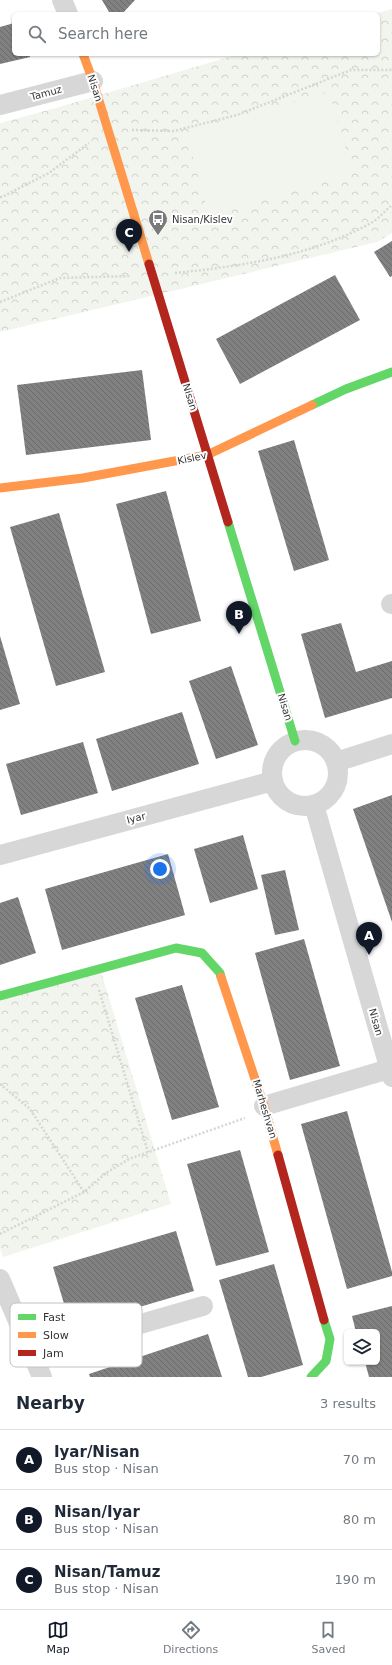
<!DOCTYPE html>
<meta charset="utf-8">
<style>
body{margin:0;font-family:"DejaVu Sans",sans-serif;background:#f6f6f7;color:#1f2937}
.controls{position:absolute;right:12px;bottom:12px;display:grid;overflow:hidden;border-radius:6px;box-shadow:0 1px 3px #0004}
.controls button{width:36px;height:36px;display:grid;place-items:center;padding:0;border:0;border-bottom:1px solid #e0e1e3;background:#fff;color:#1f2937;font:20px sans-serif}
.you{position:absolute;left:160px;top:869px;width:14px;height:14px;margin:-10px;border:3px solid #fff;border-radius:50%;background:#1a73e8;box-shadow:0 0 0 6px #1a73e833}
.badge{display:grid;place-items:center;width:26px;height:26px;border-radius:50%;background:#111827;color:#fff;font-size:13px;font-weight:700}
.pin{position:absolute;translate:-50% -33px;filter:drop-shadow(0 1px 2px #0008)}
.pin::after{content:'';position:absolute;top:21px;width:14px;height:12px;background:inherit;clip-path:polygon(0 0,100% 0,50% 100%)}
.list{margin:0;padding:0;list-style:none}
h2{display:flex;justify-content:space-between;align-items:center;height:52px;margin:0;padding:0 16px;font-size:17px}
h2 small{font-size:13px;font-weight:400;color:#747a83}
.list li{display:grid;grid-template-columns:26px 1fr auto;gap:12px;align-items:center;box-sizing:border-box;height:60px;padding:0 16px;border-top:1px solid #e0e1e3}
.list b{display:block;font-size:15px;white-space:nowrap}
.list p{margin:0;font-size:13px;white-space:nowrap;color:#747a83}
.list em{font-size:13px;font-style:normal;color:#747a83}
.icon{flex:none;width:22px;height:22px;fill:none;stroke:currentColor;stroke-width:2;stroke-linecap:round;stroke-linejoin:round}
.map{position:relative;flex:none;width:392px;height:1377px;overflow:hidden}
.search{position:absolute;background:#fff;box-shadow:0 1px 3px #0004;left:12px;right:12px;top:12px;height:44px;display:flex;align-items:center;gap:10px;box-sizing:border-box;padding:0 14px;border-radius:6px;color:#747a83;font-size:15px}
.sheet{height:232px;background:#fff}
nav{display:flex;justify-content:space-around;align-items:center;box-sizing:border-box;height:56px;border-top:1px solid #e0e1e3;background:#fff;font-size:11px;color:#747a83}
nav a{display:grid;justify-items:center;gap:2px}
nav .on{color:#111827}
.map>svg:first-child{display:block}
</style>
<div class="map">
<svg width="392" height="1377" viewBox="0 0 392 1377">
<defs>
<pattern id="park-crowns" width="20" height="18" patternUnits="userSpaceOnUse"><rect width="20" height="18" fill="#f1f5ed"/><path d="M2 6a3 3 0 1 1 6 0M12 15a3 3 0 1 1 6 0" fill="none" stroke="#cfd2cc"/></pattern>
<pattern id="building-back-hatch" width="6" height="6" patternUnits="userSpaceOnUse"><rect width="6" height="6" fill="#818181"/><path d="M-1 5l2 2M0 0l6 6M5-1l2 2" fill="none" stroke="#6a6a6a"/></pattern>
</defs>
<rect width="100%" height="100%" fill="#fff"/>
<g fill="url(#park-crowns)">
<path d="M392 9V233L377 242 0 332V123L56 108 239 54H378V14H374Z"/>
<path d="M100 968 171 1204 3 1257 0 1248V999Z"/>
</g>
<path fill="#f1f5ed" d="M329 92 353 174 209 215 186 133Z"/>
<g fill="url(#building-back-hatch)">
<path d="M102 0H135L122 14 109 12Z"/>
<path d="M14 23V54H30V57L0 64V27Z"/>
<path d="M392 241V276L390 277 374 252Z"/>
<path d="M335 275 360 320 240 384 216 339Z"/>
<path d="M142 370 151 440 26 455 17 385Z"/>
<path d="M294 440 329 560 294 571 258 451Z"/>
<path d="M166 491 201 621 151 634 116 504Z"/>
<path d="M59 513 105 672 56 686 10 527Z"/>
<path d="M341 623 356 672 392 661V698L325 718 301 634Z"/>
<path d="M0 636 20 704 0 710Z"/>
<path d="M231 666 258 745 216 759 189 681Z"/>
<path d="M182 712 199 764 112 791 96 739Z"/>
<path d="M83 742 98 793 21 815 6 764Z"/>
<path d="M392 795V922L353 809Z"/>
<path d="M243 835 258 889 210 903 194 849Z"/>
<path d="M168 854 185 915 62 950 45 889Z"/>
<path d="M285 870 299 930 275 935 261 875Z"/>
<path d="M18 897 36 953 0 965V903Z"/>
<path d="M304 939 340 1066 290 1080 255 953Z"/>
<path d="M182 985 219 1107 172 1120 135 998Z"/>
<path d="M347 1111 392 1272V1276L347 1289 301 1124Z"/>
<path d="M240 1150 269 1252 216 1266 187 1164Z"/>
<path d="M176 1231 194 1291 71 1327 53 1267Z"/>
<path d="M274 1264 303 1365 261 1377H248L219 1280Z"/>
<path d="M392 1306V1377H369L365 1362H377V1332H356L352 1316Z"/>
<path d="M208 1334 222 1377H90L89 1374Z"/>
</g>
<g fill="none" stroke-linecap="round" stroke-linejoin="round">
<g stroke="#d6d6d6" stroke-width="2.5" stroke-dasharray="2 2" stroke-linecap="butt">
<path d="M132 130 174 131 237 115 351 70H392"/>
<path d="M0 197H2L49 173 89 143"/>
<path d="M175 273C243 266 311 256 371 223 378 219 385 211 392 205"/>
<path d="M0 302 60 278 131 276"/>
<path d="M99 990 148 1152"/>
<path d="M0 1084 30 1109 84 1192 106 1173 129 1159 245 1118"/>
<path d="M0 1234 84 1192"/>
</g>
<g stroke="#d7d7d7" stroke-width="20">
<path d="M62 0 68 14"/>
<path d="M0 105 93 81"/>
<path d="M391 604H392"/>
<circle cx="305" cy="773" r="33"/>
<path d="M336 762 392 744"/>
<path d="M314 805 392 1077"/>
<path d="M0 855 273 781"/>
<path d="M264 1106 392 1068"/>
<path d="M0 1279 42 1377"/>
<path d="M33 1355 203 1306"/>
</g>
<g stroke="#63d668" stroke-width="9">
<path d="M312 405 346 389 392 372"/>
<path d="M228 522 295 741"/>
<path d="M0 996 176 948 202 953 220 973 221 977"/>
<path d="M311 1377 326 1361 330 1339 324 1320"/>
</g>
<g stroke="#ff974d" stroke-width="9">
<path d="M83 54 93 81 149 264"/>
<path d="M0 488 83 478 207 455 312 405"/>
<path d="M221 977 264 1106 278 1155"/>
</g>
<g stroke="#b3261e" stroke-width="9">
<path d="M149 264 228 522"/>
<path d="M278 1155 324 1320"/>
</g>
</g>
<defs>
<g id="bus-pin" transform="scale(1)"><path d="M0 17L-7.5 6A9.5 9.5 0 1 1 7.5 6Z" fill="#7a7a7a" stroke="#fff"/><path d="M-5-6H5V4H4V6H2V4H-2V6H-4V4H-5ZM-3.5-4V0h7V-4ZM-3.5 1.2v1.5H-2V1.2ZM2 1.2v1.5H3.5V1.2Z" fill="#fff"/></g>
</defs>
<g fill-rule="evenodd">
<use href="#bus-pin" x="158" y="219"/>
</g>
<g text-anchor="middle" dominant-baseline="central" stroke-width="4" stroke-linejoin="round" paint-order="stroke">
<g font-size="10" fill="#333" stroke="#fff">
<text transform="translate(95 88) rotate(72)">Nisan</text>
<text transform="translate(46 93) rotate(-15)">Tamuz</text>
<text transform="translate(190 397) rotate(73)">Nisan</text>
<text transform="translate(192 458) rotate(-12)">Kislev</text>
<text transform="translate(285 707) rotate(73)">Nisan</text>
<text transform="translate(136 818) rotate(-15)">Iyar</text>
<text transform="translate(376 1022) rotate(74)">Nisan</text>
<text transform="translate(265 1109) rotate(73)">Marheshvan</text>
</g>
<g font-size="10" fill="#333" stroke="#fff" text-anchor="start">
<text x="172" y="219">Nisan/Kislev</text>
</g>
</g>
<rect x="10" y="1303" width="132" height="64" rx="6" fill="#fff" stroke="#c2c2c2" stroke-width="1"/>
<rect x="18" y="1314" width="18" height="6" fill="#63d668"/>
<rect x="18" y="1332" width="18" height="6" fill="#ff974d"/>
<rect x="18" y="1350" width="18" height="6" fill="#b3261e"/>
<g font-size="11" fill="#333">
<text x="43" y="1321">Fast</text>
<text x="43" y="1339">Slow</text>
<text x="43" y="1357">Jam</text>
</g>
</svg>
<div class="controls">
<button><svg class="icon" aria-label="layers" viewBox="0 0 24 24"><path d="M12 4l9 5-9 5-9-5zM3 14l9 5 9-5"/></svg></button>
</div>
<div class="you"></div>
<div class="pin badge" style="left:369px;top:955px">A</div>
<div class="pin badge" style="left:239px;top:634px">B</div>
<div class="pin badge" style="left:129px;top:252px">C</div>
<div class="search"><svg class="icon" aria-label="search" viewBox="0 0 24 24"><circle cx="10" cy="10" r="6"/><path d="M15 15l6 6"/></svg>Search here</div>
</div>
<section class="sheet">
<h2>Nearby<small>3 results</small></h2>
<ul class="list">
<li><span class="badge">A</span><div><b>Iyar/Nisan</b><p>Bus stop · Nisan</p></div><em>70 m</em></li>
<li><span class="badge">B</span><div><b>Nisan/Iyar</b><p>Bus stop · Nisan</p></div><em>80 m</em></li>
<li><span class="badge">C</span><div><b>Nisan/Tamuz</b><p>Bus stop · Nisan</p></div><em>190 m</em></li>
</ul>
</section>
<nav>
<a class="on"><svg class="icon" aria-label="map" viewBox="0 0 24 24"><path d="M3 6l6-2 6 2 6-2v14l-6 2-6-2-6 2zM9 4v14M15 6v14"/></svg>Map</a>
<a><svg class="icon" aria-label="directions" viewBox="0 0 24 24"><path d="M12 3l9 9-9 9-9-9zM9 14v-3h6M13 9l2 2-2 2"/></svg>Directions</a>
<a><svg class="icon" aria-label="saved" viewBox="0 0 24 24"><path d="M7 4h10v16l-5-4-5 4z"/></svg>Saved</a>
</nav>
